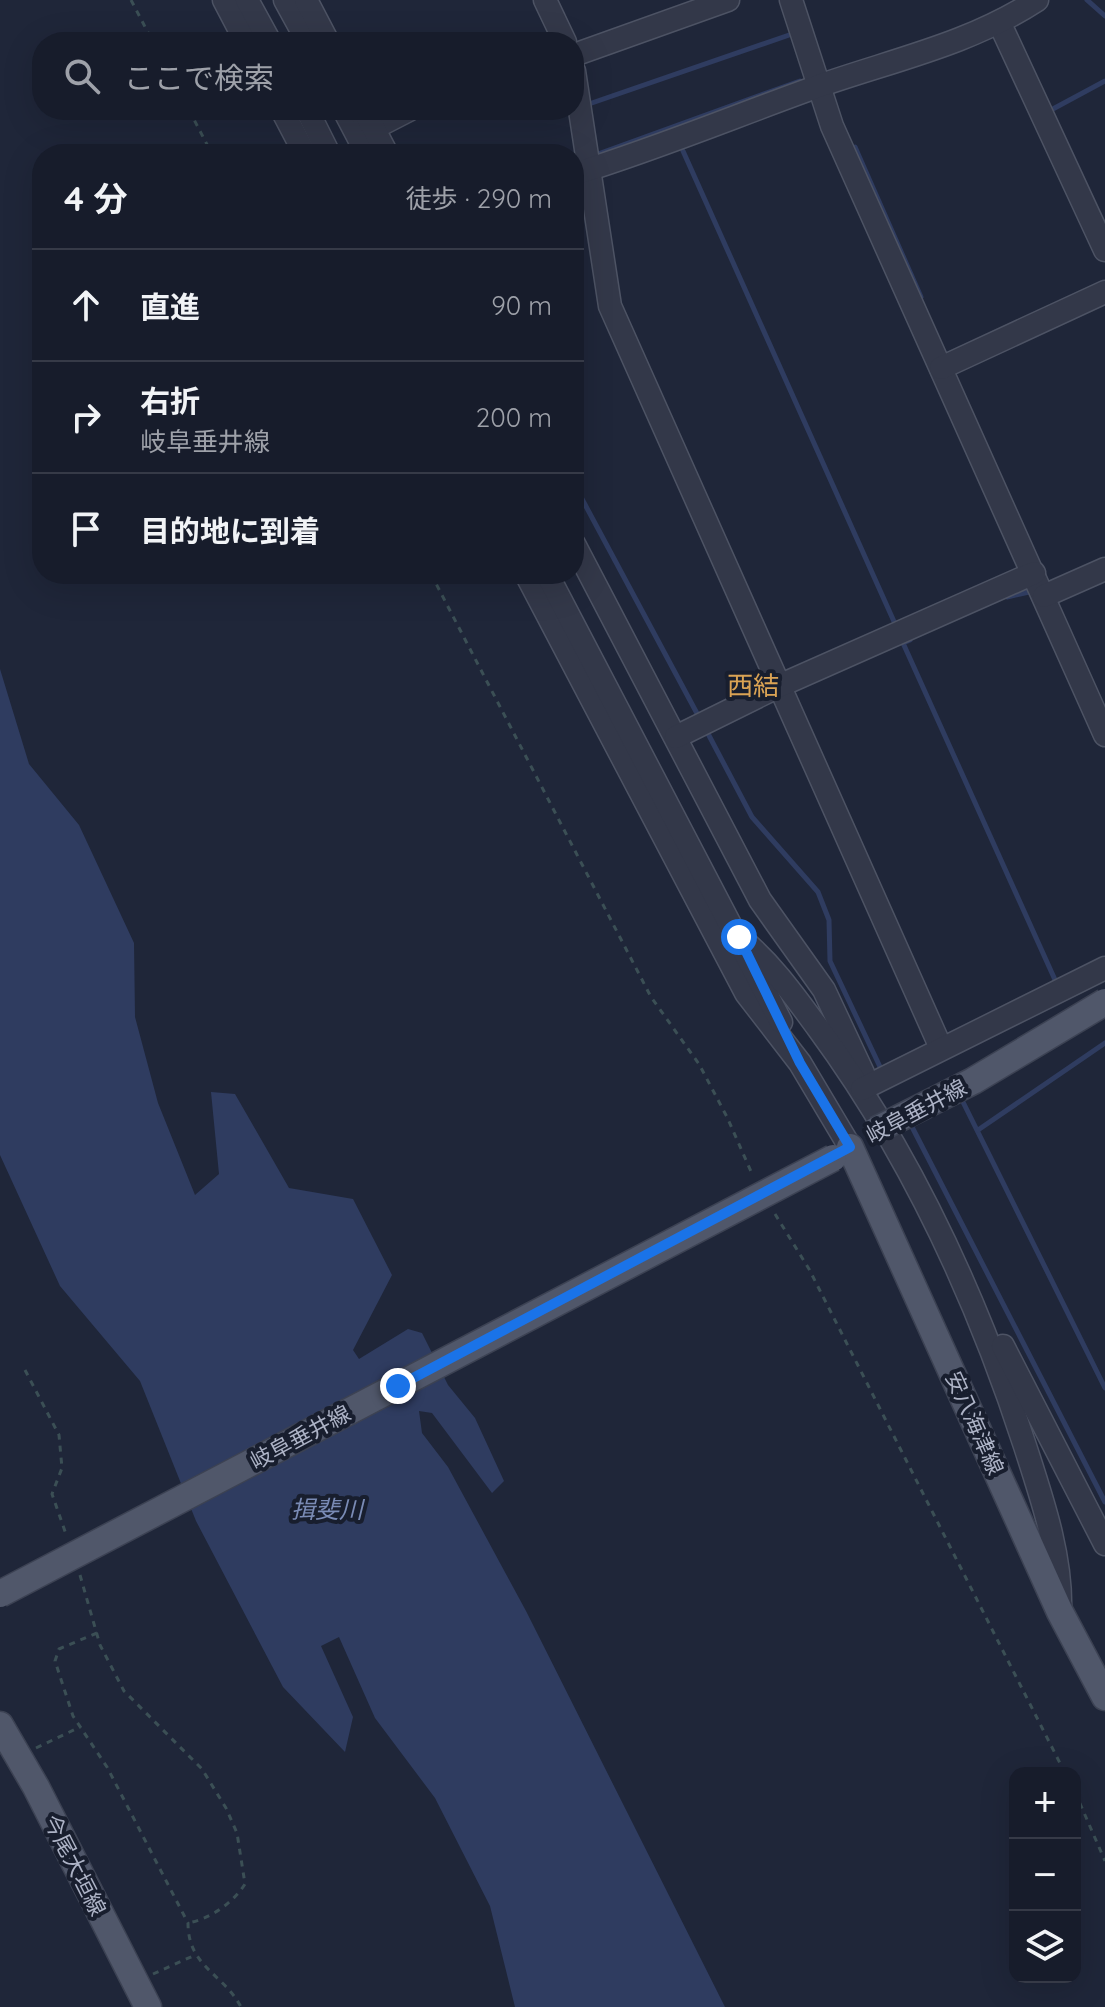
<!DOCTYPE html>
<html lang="ja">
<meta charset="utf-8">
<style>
body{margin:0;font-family:Quicksand,"Noto Sans JP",sans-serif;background:#242937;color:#f1f3f6}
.controls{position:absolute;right:24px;bottom:24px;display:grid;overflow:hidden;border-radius:16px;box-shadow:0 8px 32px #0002}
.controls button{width:72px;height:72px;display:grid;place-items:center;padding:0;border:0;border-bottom:2px solid #363a47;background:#171c2b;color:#f1f3f6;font:40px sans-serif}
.stop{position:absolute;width:24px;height:24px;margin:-18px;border:6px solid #1a73e8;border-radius:50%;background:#fff}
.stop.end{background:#1a73e8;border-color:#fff;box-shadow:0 2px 8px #0008}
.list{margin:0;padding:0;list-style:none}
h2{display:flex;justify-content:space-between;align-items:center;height:104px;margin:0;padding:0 32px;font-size:34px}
h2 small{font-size:26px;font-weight:400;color:#9ea1a9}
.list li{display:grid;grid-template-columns:52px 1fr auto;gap:24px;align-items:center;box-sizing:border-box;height:112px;padding:0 32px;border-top:2px solid #363a47}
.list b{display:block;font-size:30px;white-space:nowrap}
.list p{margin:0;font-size:26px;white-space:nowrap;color:#9ea1a9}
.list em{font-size:26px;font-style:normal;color:#9ea1a9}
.icon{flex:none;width:44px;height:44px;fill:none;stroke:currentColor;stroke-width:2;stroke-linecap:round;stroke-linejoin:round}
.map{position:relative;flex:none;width:1105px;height:2007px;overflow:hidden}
.search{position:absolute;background:#171c2b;box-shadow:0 8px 32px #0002;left:32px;top:32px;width:552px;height:88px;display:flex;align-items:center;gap:20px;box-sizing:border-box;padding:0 28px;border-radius:32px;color:#9ea1a9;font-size:30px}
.panel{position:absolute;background:#171c2b;box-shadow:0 8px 32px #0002;left:32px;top:144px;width:552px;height:440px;border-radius:32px}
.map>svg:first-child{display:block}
</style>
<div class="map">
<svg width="1105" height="2007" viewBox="0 0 1105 2007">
<rect width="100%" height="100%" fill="#1f2639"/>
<path fill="#2f3c60" d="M0 669 29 764 79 825 134 943 135 1017 158 1103 195 1195 219 1174 211 1092 235 1094 289 1188 353 1199 392 1275 353 1350 359 1359 408 1329 422 1333 448 1385 475 1418 504 1481 492 1493 432 1413 419 1411 422 1433 448 1467 526 1611 725 2007H515L490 1906 435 1798 375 1718 339 1637 321 1646 353 1717 345 1752 283 1687 196 1521 140 1381 60 1286 0 1155Z"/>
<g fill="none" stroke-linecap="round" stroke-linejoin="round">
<g stroke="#2f3c60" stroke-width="5">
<path d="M1087 0 1105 16"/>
<path d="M586 105 795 33"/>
<path d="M1051 110 1105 81"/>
<path d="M855 147 921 297"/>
<path d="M683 151 896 626"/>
<path d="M598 154 800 81"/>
<path d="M574 484 700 719"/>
<path d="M1007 597 1029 592"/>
<path d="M910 640 903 643 1056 982 1053 983"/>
<path d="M705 728 752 817 818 892 829 920 830 961 882 1071"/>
<path d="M961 1098 1105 1388"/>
<path d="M910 1123 1105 1502"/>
<path d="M978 1130 1105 1043"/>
</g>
<g stroke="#4d5364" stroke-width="25">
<g id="minor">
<path d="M224 0 246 42"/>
<path d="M247 0 270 42"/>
<path d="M285 0 308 42"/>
<path d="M306 0 328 42"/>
<path d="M545 0 565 42"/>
<path d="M791 0 832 126 1105 735"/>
<path d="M1000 24 1105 250"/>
<path d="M574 55 728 0"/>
<path d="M574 71 610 306 941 1048"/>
<path d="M282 110 305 154"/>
<path d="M307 110 329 154"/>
<path d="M344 110 367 154"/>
<path d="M358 110 374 128 409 110"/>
<path d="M367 116 387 154"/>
<path d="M574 174C656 149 735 116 816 87 892 60 968 45 1037 0"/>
<path d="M941 368 1105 292"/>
<path d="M574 544 760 900 824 990 863 1073"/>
<path d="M526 574 746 993 800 1063 850 1147"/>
<path d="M547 574 781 1022"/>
<path d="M1044 596 1105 569"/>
<path d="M676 737 779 686 1034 573"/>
<path d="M739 937C771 963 793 994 818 1028 910 1153 977 1298 1025 1446 1042 1499 1062 1556 1060 1612"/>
<path d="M862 1089 1105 968"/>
<path d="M1003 1346 1105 1544"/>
</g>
</g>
<g stroke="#3c4253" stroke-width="29">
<g id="major">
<path d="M850 1147 1060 1612 1105 1697"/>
<path d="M0 1725 36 1787 148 2007"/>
</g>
</g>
<g stroke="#3b4f55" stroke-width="3" stroke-dasharray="6 6" stroke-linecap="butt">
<path d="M131 0 153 42"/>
<path d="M189 110 212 154"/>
<path d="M431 574 651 997 699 1064 727 1117 753 1176"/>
<path d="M775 1214 809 1269 1065 1773"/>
<path d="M25 1370 59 1435 62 1468 52 1494 67 1537"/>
<path d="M80 1575 100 1645 124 1691 202 1769 226 1808 237 1833 245 1884C233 1903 210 1919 188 1923"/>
<path d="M97 1633 59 1649 55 1661 73 1716 107 1767 188 1923C188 1967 223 1973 241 2007"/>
<path d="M36 1748 80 1727"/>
<path d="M1075 1792 1105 1861"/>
<path d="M153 1974 193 1956"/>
</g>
<use href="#minor" stroke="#333849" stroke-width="22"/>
<use href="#major" stroke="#50576a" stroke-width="26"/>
<g stroke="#3c4253" stroke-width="29" stroke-linecap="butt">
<g id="major-bridge">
<path d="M876 1130 973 1081 1105 1002"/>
<path d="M0 1594 833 1158"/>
</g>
</g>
<use href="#major-bridge" stroke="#50576a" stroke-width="26"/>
</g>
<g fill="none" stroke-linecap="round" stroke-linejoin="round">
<path stroke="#1a73e8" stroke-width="10" d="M398 1386 850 1147 800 1063 739 937"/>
</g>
<g text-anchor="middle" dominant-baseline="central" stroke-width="8" stroke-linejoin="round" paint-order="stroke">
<g font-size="22" fill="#adb3c6" stroke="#181e2e">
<text transform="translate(916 1111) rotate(-28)">岐阜垂井線</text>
<text transform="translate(975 1423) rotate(66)">安八海津線</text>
<text transform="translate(300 1437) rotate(-28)">岐阜垂井線</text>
<text transform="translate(75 1865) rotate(63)">今尾大垣線</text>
</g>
<g font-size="24" font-style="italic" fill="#7a8bb5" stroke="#181e2e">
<text x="327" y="1509">揖斐川</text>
</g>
<g font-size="26" fill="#daa354" stroke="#181e2e">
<text x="753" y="685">西結</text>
</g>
</g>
</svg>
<div class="controls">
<button>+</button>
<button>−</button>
<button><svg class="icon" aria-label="layers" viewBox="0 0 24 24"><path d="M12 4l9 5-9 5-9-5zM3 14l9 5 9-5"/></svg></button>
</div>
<div class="stop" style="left:739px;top:937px"></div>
<div class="stop end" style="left:398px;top:1386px"></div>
<div class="search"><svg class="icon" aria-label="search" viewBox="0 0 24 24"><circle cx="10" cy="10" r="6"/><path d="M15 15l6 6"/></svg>ここで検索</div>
<section class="panel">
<h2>4 分<small>徒歩 · 290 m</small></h2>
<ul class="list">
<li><svg class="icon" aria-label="ahead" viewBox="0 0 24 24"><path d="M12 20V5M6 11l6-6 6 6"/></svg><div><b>直進</b></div><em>90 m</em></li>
<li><svg class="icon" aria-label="right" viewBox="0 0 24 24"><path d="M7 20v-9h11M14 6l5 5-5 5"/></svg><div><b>右折</b><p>岐阜垂井線</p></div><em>200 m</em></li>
<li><svg class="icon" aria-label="arrive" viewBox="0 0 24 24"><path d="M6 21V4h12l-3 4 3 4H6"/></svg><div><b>目的地に到着</b></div></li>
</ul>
</section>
</div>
